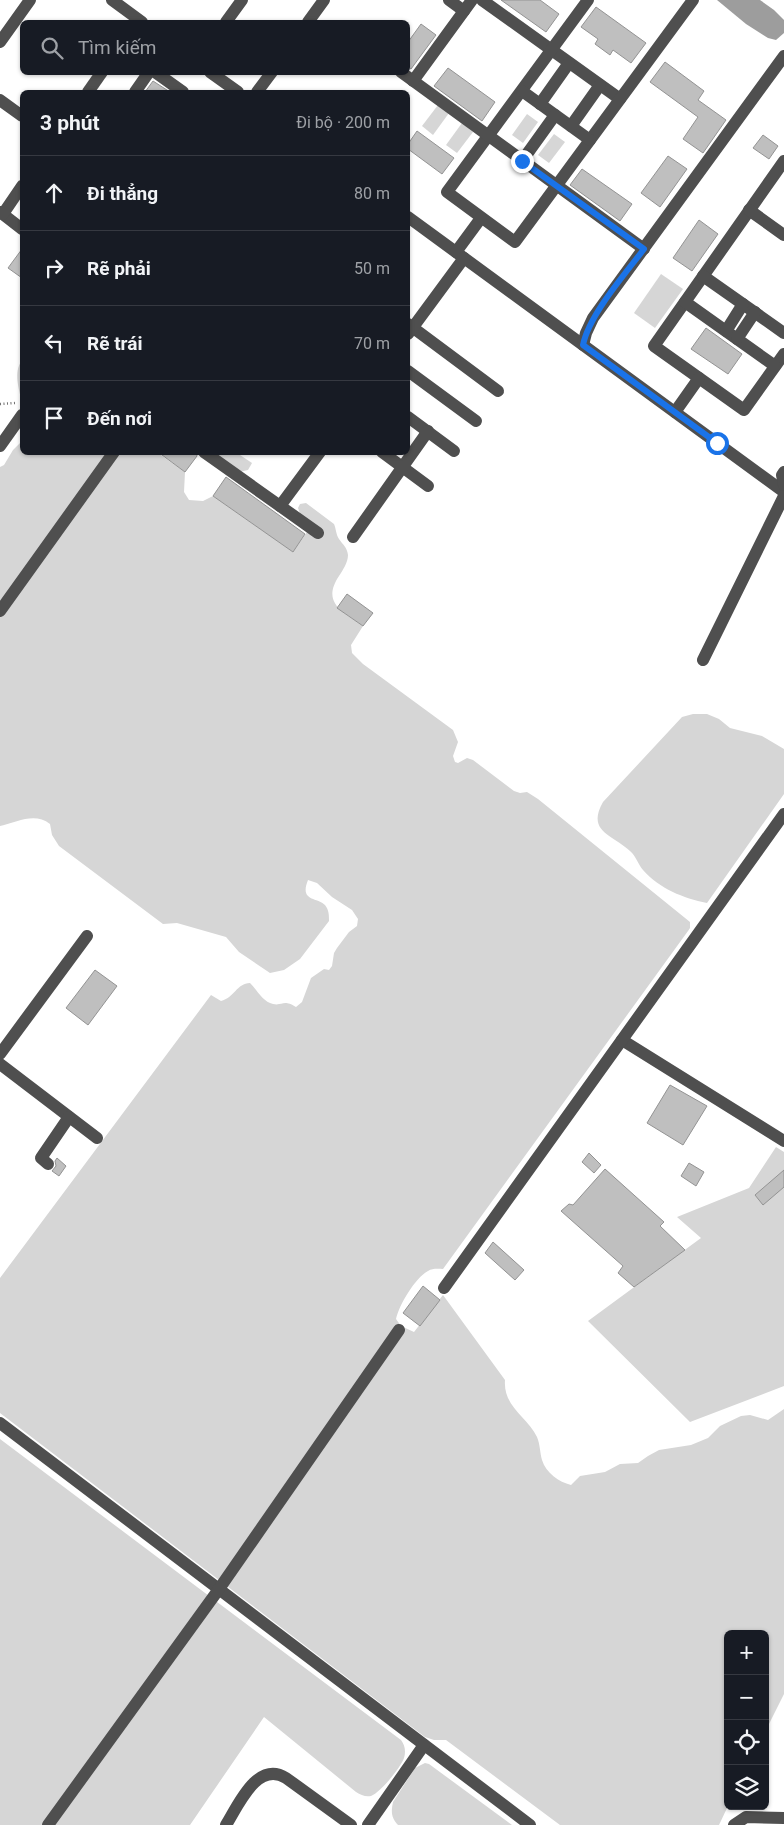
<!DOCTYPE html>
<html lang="vi">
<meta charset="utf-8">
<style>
body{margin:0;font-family:Roboto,sans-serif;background:#20242c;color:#f1f3f6}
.controls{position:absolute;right:15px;bottom:15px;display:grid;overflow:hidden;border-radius:8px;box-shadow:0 1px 4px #0004}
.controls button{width:45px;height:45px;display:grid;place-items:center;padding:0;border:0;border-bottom:1px solid #363941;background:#171b24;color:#f1f3f6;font:25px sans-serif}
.stop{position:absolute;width:15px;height:15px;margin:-11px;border:4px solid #1a73e8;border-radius:50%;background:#fff}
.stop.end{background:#1a73e8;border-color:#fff;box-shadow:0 1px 5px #0008}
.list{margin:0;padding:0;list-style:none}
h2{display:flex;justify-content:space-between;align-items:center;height:65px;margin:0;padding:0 20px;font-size:21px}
h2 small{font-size:16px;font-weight:400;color:#9ea1a6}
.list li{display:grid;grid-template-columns:32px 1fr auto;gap:15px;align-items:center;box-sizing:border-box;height:75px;padding:0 20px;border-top:1px solid #363941}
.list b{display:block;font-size:19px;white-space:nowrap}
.list em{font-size:16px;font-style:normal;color:#9ea1a6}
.icon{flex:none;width:28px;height:28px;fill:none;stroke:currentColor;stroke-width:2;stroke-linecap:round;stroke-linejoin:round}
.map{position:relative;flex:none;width:784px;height:1825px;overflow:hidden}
.search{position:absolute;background:#171b24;box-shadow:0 1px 4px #0004;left:20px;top:20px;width:390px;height:55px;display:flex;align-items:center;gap:12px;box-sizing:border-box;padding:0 18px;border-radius:8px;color:#9ea1a6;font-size:19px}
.panel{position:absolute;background:#171b24;box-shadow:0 1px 4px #0004;left:20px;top:90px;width:390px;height:365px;border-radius:8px}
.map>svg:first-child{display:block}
</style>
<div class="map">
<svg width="784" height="1825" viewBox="0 0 784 1825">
<rect width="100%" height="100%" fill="#fff"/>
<g fill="#d6d6d6">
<path d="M438 105 449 113 433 135 422 126Z"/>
<path d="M527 114 538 122 523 143 512 135Z"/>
<path d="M462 123 473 132 457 153 446 145Z"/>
<path d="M554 134 565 142 549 163 538 155Z"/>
<path d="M661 274 683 289 655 328 634 313Z"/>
<path d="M22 360V403C19 388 13 373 22 360Z"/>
<path d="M22 441V452L158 453 185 472 184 492 189 500 203 501 213 496 293 552 307 532 298 508 300 504 306 503 334 524C336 528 336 535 339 539 343 545 347 547 348 555 348 562 343 570 339 576 321 603 343 612 363 626L351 645 352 653 363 664 453 730 458 742 453 756 455 762 458 763 467 758 473 760 514 791 520 793 527 792 538 799 690 922V928L688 931 443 1269C438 1269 433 1268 428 1271 415 1278 399 1305 396 1319L401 1326 414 1332 443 1295 505 1380C503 1407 527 1416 537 1437 540 1444 540 1453 542 1460 546 1473 559 1482 571 1485L580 1476 605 1472 620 1464 638 1463 648 1456 659 1450 691 1445 708 1438 720 1426 741 1416 750 1415 768 1420 784 1409V1694L765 1732V1634H728V1806L719 1825H560L446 1740H434L425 1737 0 1413V1278L211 995 221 1001C234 998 237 983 250 983 257 990 263 1002 273 1004 283 1006 283 999 296 1007L302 1002 311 978 324 969 329 970 332 966 334 953 337 948 349 932 357 926 358 919 352 910 332 897 317 883 308 880C299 902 318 897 325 905 329 910 329 915 329 921L300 959 284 970 270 973 239 952 226 937 177 923 163 924 59 846 52 835 50 824C35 812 17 822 0 826V467L4 465 13 450Z"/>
<path d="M217 453H237L252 463 248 470 239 472 225 462Z"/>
<path d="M693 714H707L719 719 730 728 762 736 784 749V794L707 903C683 898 660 889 643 870 638 864 636 856 630 851 613 835 586 832 603 802L682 717Z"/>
<path d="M776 1147 784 1152V1386L690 1422 588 1321 701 1238 677 1217 749 1188Z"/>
<path d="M0 1439 401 1740C405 1745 406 1752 404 1758 401 1767 380 1793 371 1796 365 1797 361 1795 356 1792L264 1717 190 1825H0Z"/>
<path d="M425 1763 429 1764 512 1825H398C391 1818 391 1811 393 1802L415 1768Z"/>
</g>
<path fill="#9d9d9d" d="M717 0H760L774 10 784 20V33L776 40 768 38 746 24Z"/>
<g fill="#bfbfbf" stroke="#939393">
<path d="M501 0H540L559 14 546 32Z"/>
<path d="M596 7 646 43 631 63 613 50 610 55 595 44 598 39 581 27Z"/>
<path d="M421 24 436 35 411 69 408 67V42Z"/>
<path d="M665 62 704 91 698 100 726 120 703 153 683 139 698 117 650 82Z"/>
<path d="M448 68 495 102 482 121 434 86Z"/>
<path d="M153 81 170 92H145Z"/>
<path d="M417 131 454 158 442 174 408 149V144Z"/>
<path d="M763 135 778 146 769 159 753 148Z"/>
<path d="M668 156 687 169 660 207 641 193Z"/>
<path d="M582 169 632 204 620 221 570 185Z"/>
<path d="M699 220 718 234 692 271 673 258Z"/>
<path d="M22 249V278L8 268Z"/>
<path d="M706 328 742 354 728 374 691 349Z"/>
<path d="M158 452H196L197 456 185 472Z"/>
<path d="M226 477 305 534 293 552 213 496Z"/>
<path d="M347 594 373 613 363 626 337 608Z"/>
<path d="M95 970 117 986 88 1025 66 1008Z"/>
<path d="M670 1085 707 1106 683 1145 647 1123Z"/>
<path d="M589 1153 601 1165 594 1173 582 1162Z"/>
<path d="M57 1158 66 1166 59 1176 52 1171 56 1166 55 1161Z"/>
<path d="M689 1163 704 1172 696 1186 681 1176Z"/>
<path d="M605 1169 664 1222 660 1226 685 1250 634 1287 618 1273 623 1266 561 1211 569 1204 573 1205Z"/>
<path d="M784 1170V1187L763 1205 755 1195Z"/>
<path d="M493 1242 524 1270 515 1280 485 1253Z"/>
<path d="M423 1286 440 1300 420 1326 403 1313Z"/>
</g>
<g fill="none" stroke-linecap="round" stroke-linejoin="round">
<path stroke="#717171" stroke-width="2.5" stroke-dasharray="1 2.5" stroke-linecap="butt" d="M0 404 16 403"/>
<g stroke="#4f4f4f" stroke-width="12">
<path d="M112 0 142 22"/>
<path d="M449 0 464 11"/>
<path d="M482 0 620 99"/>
<path d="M588 0 447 192 515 242 693 0"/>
<path d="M226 22 242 0"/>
<path d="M308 22 324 0"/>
<path d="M0 42 30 0"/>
<path d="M155 72 183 92"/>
<path d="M210 72 238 92"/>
<path d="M401 72 644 249"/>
<path d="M413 81 472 0"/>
<path d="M522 91 590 140"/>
<path d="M88 92 102 72"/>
<path d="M135 92 149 72"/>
<path d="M257 92 272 72"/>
<path d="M0 100 22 116"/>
<path d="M540 104 569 63"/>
<path d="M571 126 600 85"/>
<path d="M522 161 555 115"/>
<path d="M784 161 654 346 744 410 784 354"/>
<path d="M749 210 784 235"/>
<path d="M0 212 22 229"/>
<path d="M3 214 22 186"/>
<path d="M408 217 784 492"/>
<path d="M456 252 481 218"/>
<path d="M703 276 784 333"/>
<path d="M685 302 775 366"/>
<path d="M408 324 498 391"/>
<path d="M726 331 743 304"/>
<path d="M408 334 464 258"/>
<path d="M737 339 755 312"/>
<path d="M583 345 586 333 593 318 784 56"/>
<path d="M408 371 476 421"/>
<path d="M675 412 699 378"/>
<path d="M408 417 454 451"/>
<path d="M0 446 22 415"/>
<path d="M204 452 318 533"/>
<path d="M382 452 428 486"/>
<path d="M784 472 782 475 784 485"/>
<path d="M280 506 320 452"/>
<path d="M353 537 428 431"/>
<path d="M0 611 114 452"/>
<path d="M703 660 784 496"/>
<path d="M622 1040 784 1141"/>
<path d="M0 1054 87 936"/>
<path d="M0 1064 97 1138"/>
<path d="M48 1164 41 1158 69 1117"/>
<path d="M444 1288 784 814"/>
<path d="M0 1423 530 1825"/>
<path d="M48 1825 219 1589 399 1330"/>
<path d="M226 1825C238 1806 257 1760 286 1778L351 1825"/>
<path d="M368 1825 424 1745"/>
<path d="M734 1825 746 1817 784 1818"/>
</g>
</g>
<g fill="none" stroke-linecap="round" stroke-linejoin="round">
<path stroke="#1a73e8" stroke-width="6" d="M522 161 644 249C625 274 589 315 583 345L717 443"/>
</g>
</svg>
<div class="controls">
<button>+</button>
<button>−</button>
<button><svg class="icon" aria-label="locate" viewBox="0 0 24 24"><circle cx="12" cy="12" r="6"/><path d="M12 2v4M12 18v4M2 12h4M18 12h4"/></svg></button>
<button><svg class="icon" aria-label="layers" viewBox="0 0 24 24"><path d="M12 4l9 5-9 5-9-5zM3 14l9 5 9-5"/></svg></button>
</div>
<div class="stop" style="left:717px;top:443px"></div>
<div class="stop end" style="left:522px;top:161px"></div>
<div class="search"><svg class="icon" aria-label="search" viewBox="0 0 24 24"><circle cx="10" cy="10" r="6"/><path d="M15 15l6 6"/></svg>Tìm kiếm</div>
<section class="panel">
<h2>3 phút<small>Đi bộ · 200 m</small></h2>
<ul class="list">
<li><svg class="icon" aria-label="ahead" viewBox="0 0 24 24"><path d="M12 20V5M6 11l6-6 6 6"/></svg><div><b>Đi thẳng</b></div><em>80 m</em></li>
<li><svg class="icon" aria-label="right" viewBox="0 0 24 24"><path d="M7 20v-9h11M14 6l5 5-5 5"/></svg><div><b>Rẽ phải</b></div><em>50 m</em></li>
<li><svg class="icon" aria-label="left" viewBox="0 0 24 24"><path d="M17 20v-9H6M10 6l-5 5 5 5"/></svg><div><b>Rẽ trái</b></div><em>70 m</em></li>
<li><svg class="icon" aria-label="arrive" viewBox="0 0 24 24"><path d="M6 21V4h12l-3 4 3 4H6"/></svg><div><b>Đến nơi</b></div></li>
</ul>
</section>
</div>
